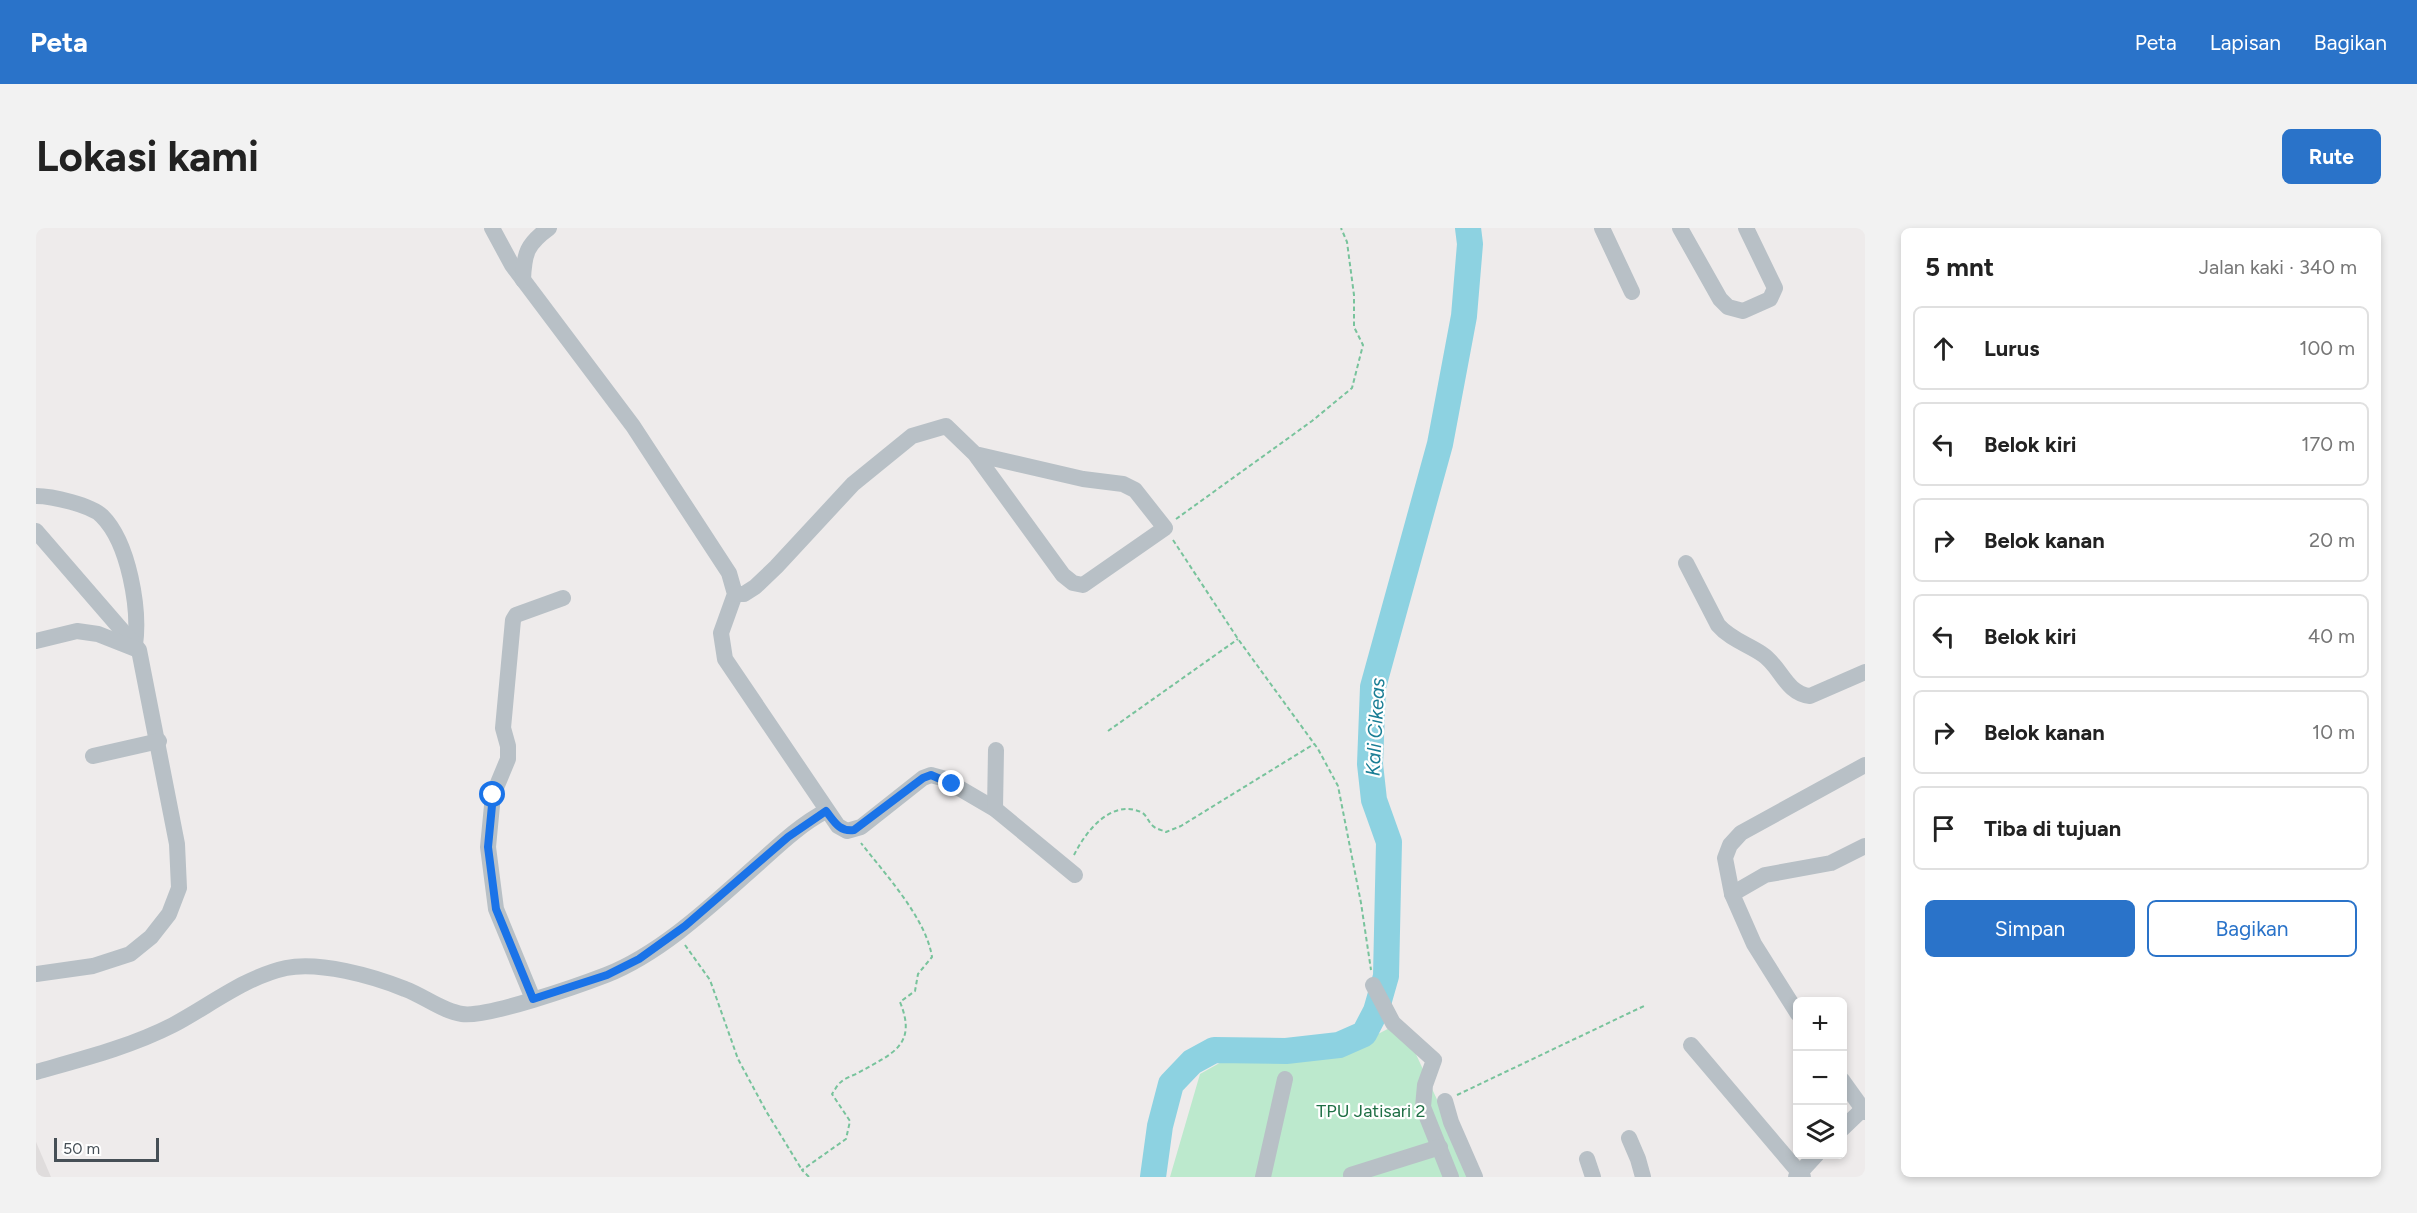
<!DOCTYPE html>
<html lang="id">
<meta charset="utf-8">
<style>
body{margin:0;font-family:Figtree,sans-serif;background:#f2f2f2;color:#222}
.controls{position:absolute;right:18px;bottom:18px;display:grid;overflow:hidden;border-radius:9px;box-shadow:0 3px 9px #0003}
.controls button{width:54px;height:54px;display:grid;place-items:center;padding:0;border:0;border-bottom:2px solid #e0e0e0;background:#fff;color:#222;font:30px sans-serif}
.scale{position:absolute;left:18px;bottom:15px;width:105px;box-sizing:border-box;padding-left:6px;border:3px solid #464f56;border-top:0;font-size:16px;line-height:21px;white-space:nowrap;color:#464f56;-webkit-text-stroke:4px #fff;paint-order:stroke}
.stop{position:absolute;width:18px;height:18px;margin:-14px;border:4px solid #1a73e8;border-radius:50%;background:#fff}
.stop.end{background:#1a73e8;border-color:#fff;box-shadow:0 2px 6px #0008}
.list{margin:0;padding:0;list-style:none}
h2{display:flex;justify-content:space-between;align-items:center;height:78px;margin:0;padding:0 24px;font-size:26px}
h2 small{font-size:20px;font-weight:400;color:#767676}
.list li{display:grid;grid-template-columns:39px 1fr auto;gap:18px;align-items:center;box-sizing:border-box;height:84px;margin:0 12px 12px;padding:0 12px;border:2px solid #e0e0e0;border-radius:9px}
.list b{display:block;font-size:22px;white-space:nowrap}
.list em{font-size:20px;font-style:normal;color:#767676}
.actions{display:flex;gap:12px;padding:18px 24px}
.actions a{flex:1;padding:14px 0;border:2px solid #2a73c9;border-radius:9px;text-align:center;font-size:21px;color:#2a73c9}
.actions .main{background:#2a73c9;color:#fff}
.icon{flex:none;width:33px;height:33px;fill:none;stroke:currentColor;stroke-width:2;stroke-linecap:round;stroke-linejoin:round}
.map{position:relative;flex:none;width:1829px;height:949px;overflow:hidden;border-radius:9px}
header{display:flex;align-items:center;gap:36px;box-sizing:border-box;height:84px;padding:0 30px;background:#2a73c9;color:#fff}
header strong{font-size:28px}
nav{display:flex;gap:33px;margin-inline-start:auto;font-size:21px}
.intro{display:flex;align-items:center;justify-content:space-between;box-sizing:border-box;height:144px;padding:0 36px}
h1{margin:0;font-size:42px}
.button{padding:15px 27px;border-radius:9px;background:#2a73c9;color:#fff;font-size:21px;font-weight:700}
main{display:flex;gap:36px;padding:0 36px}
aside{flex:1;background:#fff;border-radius:9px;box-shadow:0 3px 9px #0003}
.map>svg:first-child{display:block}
</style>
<header>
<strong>Peta</strong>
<nav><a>Peta</a><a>Lapisan</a><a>Bagikan</a></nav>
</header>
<div class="intro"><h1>Lokasi kami</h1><a class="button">Rute</a></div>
<main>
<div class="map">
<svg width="1829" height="949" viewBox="0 0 1829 949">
<rect width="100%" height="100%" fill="#eeebeb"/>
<path fill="#dfdcdc" d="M0 914 15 949H0Z"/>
<path fill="#bce9cd" d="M1365 794 1437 949H1134L1164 846 1196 828H1300Z"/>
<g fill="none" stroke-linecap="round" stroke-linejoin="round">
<path stroke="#8dd2e1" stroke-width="26" d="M1117 949 1124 898 1135 856 1156 834 1178 822 1250 823 1303 817 1328 806 1340 783 1350 748 1353 614 1338 572 1334 536 1337 459 1404 216 1428 88 1434 16 1432 0"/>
<g stroke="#78c39c" stroke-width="2" stroke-dasharray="4.5 3" stroke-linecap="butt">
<path d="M1140 291 1276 193 1316 160 1327 117 1318 99V67L1311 14 1305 0"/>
<path d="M1137 312 1202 411 1282 521 1302 558 1325 675 1335 742"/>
<path d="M1072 503 1202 411"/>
<path d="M1038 627C1050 603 1075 571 1105 584 1111 587 1112 594 1117 598 1120 601 1126 602 1130 604L1145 598 1278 516"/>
<path d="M649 717 674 752 702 831 730 883 766 942"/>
<path d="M1421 867 1608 778"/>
<path d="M773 949 766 942 810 911 814 893 796 866C799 862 801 857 805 854 809 850 816 848 822 845 855 826 882 818 864 774L879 763 882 746 896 729C890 690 849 646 825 615"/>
</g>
<g stroke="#b8c0c6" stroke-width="16">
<path d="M456 0 476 37 597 198 693 345 699 366 685 405 689 431 802 598 811 603 825 599 887 550 895 547 906 550 959 581 1039 647"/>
<path d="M1566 0 1596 64"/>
<path d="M1644 0 1684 71 1692 79 1707 83 1734 71 1739 60 1710 0"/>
<path d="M487 52C488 25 491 16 513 0"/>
<path d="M0 268C16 268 55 277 66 288 93 315 104 381 99 417"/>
<path d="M0 303 103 422 141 616 143 660 133 686 115 709 94 726 57 738 0 746"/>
<path d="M1650 335 1682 397C1694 411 1711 416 1726 426 1745 438 1749 465 1774 468L1829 444"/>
<path d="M699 366H708L719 359 740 339 817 256 876 208 910 198 939 226 1027 347 1037 355 1047 357 1129 300 1099 262 1087 256 1047 251 939 226"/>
<path d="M0 413 41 403 62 406 100 421"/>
<path d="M57 528 123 513"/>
<path d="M959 581 960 522"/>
<path d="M1696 666 1729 647 1795 635 1829 618"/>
<path d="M1337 757 1357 795 1398 832 1389 857 1387 879 1415 949"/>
<path d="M497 771 460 681 452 619 457 567 472 531V518L467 500 477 392 480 387 527 370"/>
<path d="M1762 786 1718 716 1696 666 1689 630 1694 617 1705 605 1829 537"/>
<path d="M1655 817 1767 949"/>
<path d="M0 844C46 831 94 819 137 797 173 778 209 749 250 740 283 733 337 748 369 761 388 768 406 783 426 786 451 790 544 757 570 747 626 725 678 675 723 635 744 616 765 596 790 583"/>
<path d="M1806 852 1829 884"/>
<path d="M1409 873 1415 894 1439 949"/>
<path d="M1806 901 1829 879"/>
<path d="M1593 910 1602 931 1607 949"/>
<path d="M1551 931 1557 949"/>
<path d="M1315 947 1404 919"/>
<path d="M1227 949 1249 851"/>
<path d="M1760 949 1781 926"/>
</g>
</g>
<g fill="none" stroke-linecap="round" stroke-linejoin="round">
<path stroke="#1a73e8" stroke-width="8" d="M457 567 452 619 460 681 497 771 571 747 603 731 649 698 752 609 790 583C798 593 803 604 818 602L887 550 895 547 916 556"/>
</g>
<g text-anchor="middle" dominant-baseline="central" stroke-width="4.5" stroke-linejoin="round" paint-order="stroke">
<g font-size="18" fill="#1f6f45" stroke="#fff">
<text x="1335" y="883">TPU Jatisari 2</text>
</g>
<g font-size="20" font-style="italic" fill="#1a7e95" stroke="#fff">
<text transform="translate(1339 499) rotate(-87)">Kali Cikeas</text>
</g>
</g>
</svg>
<div class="controls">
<button>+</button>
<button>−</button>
<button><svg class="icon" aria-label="layers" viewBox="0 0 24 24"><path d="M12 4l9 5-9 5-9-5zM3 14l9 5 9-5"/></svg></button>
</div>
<div class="scale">50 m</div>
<div class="stop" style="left:457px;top:567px"></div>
<div class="stop end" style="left:916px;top:556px"></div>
</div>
<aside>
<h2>5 mnt<small>Jalan kaki · 340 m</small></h2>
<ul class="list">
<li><svg class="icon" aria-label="ahead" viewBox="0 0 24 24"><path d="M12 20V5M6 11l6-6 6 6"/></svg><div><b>Lurus</b></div><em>100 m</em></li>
<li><svg class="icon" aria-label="left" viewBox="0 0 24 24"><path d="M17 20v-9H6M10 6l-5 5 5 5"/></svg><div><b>Belok kiri</b></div><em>170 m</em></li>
<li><svg class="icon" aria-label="right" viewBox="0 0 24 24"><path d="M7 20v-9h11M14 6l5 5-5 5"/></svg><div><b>Belok kanan</b></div><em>20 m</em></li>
<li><svg class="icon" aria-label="left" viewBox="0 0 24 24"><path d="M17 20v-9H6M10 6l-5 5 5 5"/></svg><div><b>Belok kiri</b></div><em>40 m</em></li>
<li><svg class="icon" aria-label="right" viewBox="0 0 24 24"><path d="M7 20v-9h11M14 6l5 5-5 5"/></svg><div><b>Belok kanan</b></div><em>10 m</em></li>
<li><svg class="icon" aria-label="arrive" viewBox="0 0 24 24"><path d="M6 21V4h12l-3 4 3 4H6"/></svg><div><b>Tiba di tujuan</b></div></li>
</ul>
<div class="actions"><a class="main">Simpan</a><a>Bagikan</a></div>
</aside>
</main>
